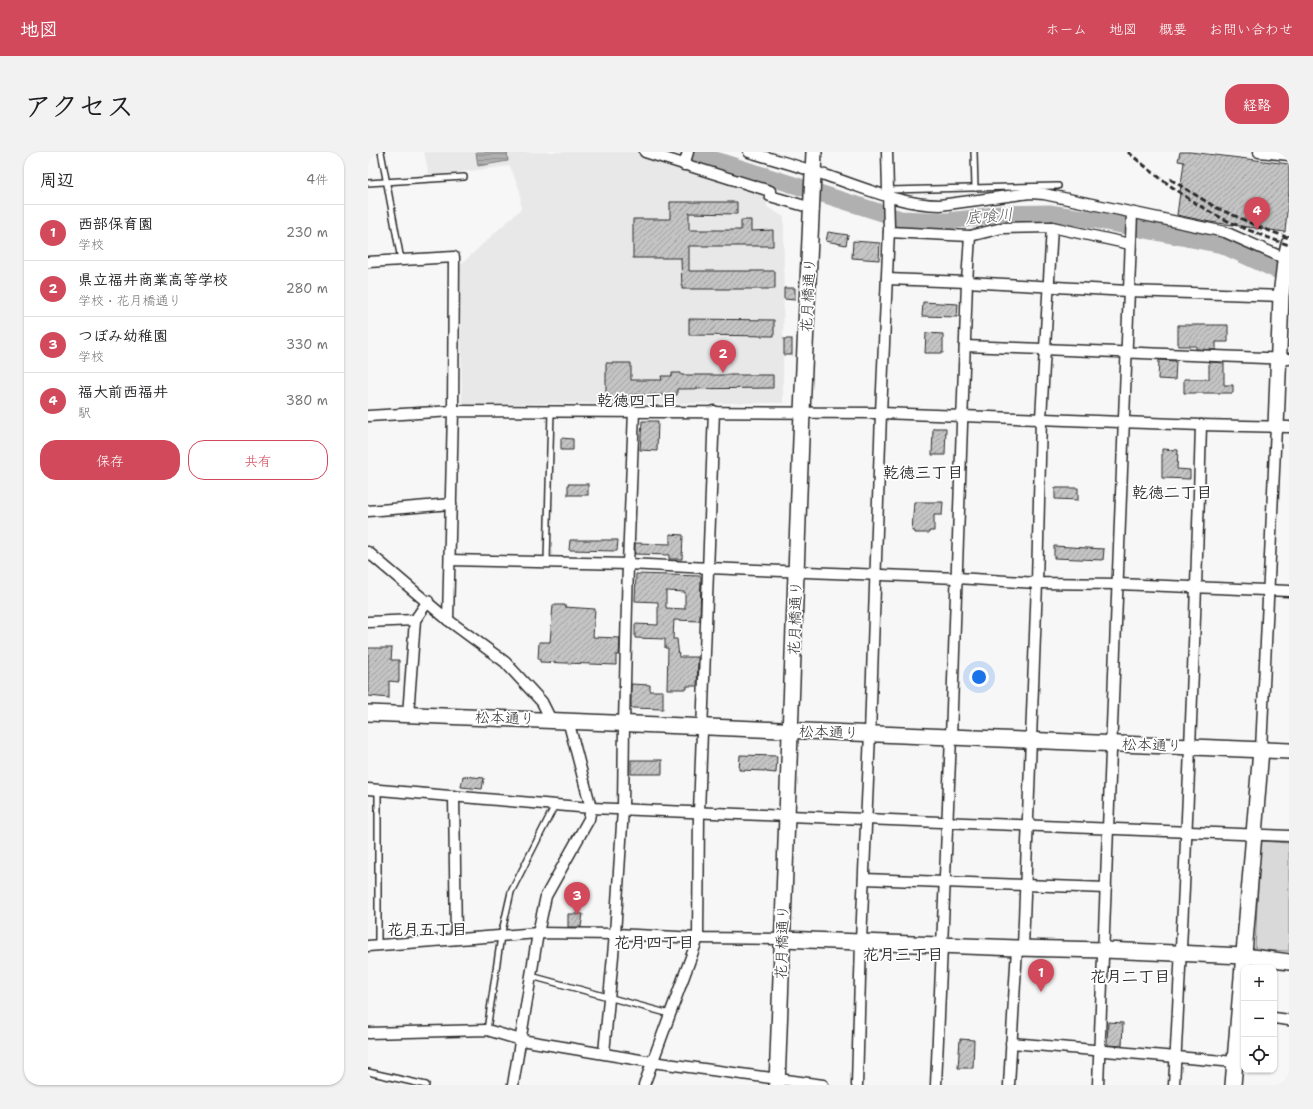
<!DOCTYPE html>
<html lang="ja">
<meta charset="utf-8">
<style>
body{margin:0;font-family:"Shantell Sans","Klee One",sans-serif;background:#f2f2f2;color:#202124}
.controls{position:absolute;right:12px;bottom:12px;display:grid;overflow:hidden;border-radius:8px;box-shadow:0 1px 3px #0004}
.controls button{width:36px;height:36px;display:grid;place-items:center;padding:0;border:0;border-bottom:1px solid #e0e0e0;background:#fff;color:#202124;font:20px sans-serif}
.you{position:absolute;left:611px;top:525px;width:14px;height:14px;margin:-10px;border:3px solid #fff;border-radius:50%;background:#1a73e8;box-shadow:0 0 0 6px #1a73e833}
.badge{display:grid;place-items:center;width:26px;height:26px;border-radius:50%;background:#d1495b;color:#fff;font-size:13px;font-weight:700}
.pin{position:absolute;translate:-50% -33px;filter:drop-shadow(0 1px 2px #0008)}
.pin::after{content:'';position:absolute;top:21px;width:14px;height:12px;background:inherit;clip-path:polygon(0 0,100% 0,50% 100%)}
.list{margin:0;padding:0;list-style:none}
h2{display:flex;justify-content:space-between;align-items:center;height:52px;margin:0;padding:0 16px;font-size:17px}
h2 small{font-size:13px;font-weight:400;color:#757577}
.list li{display:grid;grid-template-columns:26px 1fr auto;gap:12px;align-items:center;box-sizing:border-box;height:56px;padding:0 16px;border-top:1px solid #e0e0e0}
.list b{display:block;font-size:15px;white-space:nowrap}
.list p{margin:0;font-size:13px;white-space:nowrap;color:#757577}
.list em{font-size:13px;font-style:normal;color:#757577}
.actions{display:flex;gap:8px;padding:12px 16px}
.actions a{flex:1;padding:9px 0;border:1px solid #d1495b;border-radius:16px;text-align:center;font-size:14px;color:#d1495b}
.actions .main{background:#d1495b;color:#fff}
.icon{flex:none;width:22px;height:22px;fill:none;stroke:currentColor;stroke-width:2;stroke-linecap:round;stroke-linejoin:round}
.map{position:relative;flex:none;width:921px;height:933px;overflow:hidden;border-radius:16px}
header{display:flex;align-items:center;gap:24px;box-sizing:border-box;height:56px;padding:0 20px;background:#d1495b;color:#fff}
header strong{font-size:19px}
nav{display:flex;gap:22px;margin-inline-start:auto;font-size:14px}
.intro{display:flex;align-items:center;justify-content:space-between;box-sizing:border-box;height:96px;padding:0 24px}
h1{margin:0;font-size:28px}
.button{padding:10px 18px;border-radius:16px;background:#d1495b;color:#fff;font-size:14px;font-weight:700}
main{display:flex;gap:24px;padding:0 24px}
aside{flex:1;background:#fff;border-radius:16px;box-shadow:0 1px 3px #0004}
.map>svg:first-child{display:block}
</style>
<header>
<strong>地図</strong>
<nav><a>ホーム</a><a>地図</a><a>概要</a><a>お問い合わせ</a></nav>
</header>
<div class="intro"><h1>アクセス</h1><a class="button">経路</a></div>
<main>
<aside>
<h2>周辺<small>4件</small></h2>
<ul class="list">
<li><span class="badge">1</span><div><b>西部保育園</b><p>学校</p></div><em>230 m</em></li>
<li><span class="badge">2</span><div><b>県立福井商業高等学校</b><p>学校 · 花月橋通り</p></div><em>280 m</em></li>
<li><span class="badge">3</span><div><b>つぼみ幼稚園</b><p>学校</p></div><em>330 m</em></li>
<li><span class="badge">4</span><div><b>福大前西福井</b><p>駅</p></div><em>380 m</em></li>
</ul>
<div class="actions"><a class="main">保存</a><a>共有</a></div>
</aside>
<div class="map">
<svg width="921" height="933" viewBox="0 0 921 933">
<defs>
<pattern id="water-rules" width="6" height="5" patternUnits="userSpaceOnUse"><rect width="6" height="5" fill="#b0b0b0"/><path d="M0 2.5h6" fill="none" stroke="#8f8f8f"/></pattern>
<pattern id="building-hatch" width="6" height="6" patternUnits="userSpaceOnUse"><rect width="6" height="6" fill="#c4c4c4"/><path d="M-1 1l2-2M0 6l6-6M5 7l2-2" fill="none" stroke="#9f9f9f"/></pattern>
</defs>
<rect width="100%" height="100%" fill="#f7f7f7"/>
<filter id="ink" filterUnits="userSpaceOnUse"><feTurbulence type="fractalNoise" baseFrequency=".025" numOctaves="2"/><feDisplacementMap in="SourceGraphic" scale="8" xChannelSelector="R" yChannelSelector="G"/><feConvolveMatrix kernelMatrix="1 2 1 2 8 2 1 2 1" color-interpolation-filters="sRGB"/></filter>
<g filter="url(#ink)">
<path fill="#e8e8e8" d="M56 0H270L400 41 399 55 416 65 415 251 94 252 92 113 153 57 152 39 142 14 61 24Z"/>
<path fill="#d9d9d9" stroke="#828282" d="M892 689 921 691V799L887 798Z"/>
<path fill="url(#water-rules)" stroke="#7b7b7b" d="M108 0H139L140 9 110 14Z"/>
<g fill="none" stroke-linecap="round" stroke-linejoin="round">
<path stroke="#b0b0b0" stroke-width="17" d="M322 0 533 67 579 69 606 66 633 62 681 61 727 68 854 93 921 124"/>
</g>
<g fill="url(#building-hatch)" stroke="#2b2b2b" fill-rule="evenodd">
<path d="M812 0H822L921 12V39L917 80 842 70 809 63 816 10 810 9Z"/>
<path d="M302 50H369V62L321 61V78H373V68H383V79L405 78V94H321V119H407V137H314L313 106H265V67H302Z"/>
<path d="M460 80 480 83 478 93 458 89Z"/>
<path d="M485 89 512 91 511 108 484 106Z"/>
<path d="M416 136H427V148L416 147Z"/>
<path d="M555 150 590 152 589 165 554 164Z"/>
<path d="M321 167 406 168V184L321 183Z"/>
<path d="M810 173H860V190H848V198L828 197V194H810Z"/>
<path d="M558 181 575 182V201H557Z"/>
<rect x="416" y="187" width="8" height="16"/>
<path d="M791 208 808 209 807 228 790 227Z"/>
<path d="M841 210 856 211V233H865V241H816V227H841Z"/>
<path d="M238 211H263V228H294L293 224H304V221H313V223H405V236L309 237V243H263V248L238 249Z"/>
<path d="M274 269H290L289 299 272 298Z"/>
<path d="M565 276H578L577 303H564Z"/>
<path d="M193 286 205 287V298H193Z"/>
<path d="M794 297 810 298 809 317 822 318V327L794 326Z"/>
<rect x="200" y="332" width="20" height="11"/>
<path d="M687 336H710V348L687 347Z"/>
<path d="M546 350H575L574 363H566V379H561V381H547V379H544Z"/>
<path d="M302 382 315 383 314 407H301V403L267 402V391L302 392Z"/>
<path d="M202 388H250L249 399 201 398Z"/>
<path d="M686 394 736 397 735 408 686 406Z"/>
<path d="M268 422 333 424 332 469 306 468 305 487H309L311 505H330L329 534H319V537H299L300 496H297V487L267 486V472L290 473V450L267 449ZM298 439 317 440V457L298 456Z"/>
<path d="M185 453H197V455L227 457 225 485 252 486 251 503H248V513L172 510V507H170L171 490H182Z"/>
<path d="M0 496H24L23 508H31V530L21 529V546L0 544Z"/>
<path d="M263 532 282 533V539H295V557L264 556 263 554Z"/>
<path d="M372 603 409 604 408 621 398 620V619L371 618Z"/>
<rect x="263" y="608" width="31" height="14"/>
<path d="M95 624 116 626 114 637 93 635Z"/>
<path d="M200 762H215L213 775H200Z"/>
<path d="M740 870 755 871 754 894 739 893Z"/>
<path d="M592 887 606 888 605 916H590Z"/>
</g>
<g fill="none" stroke-linecap="round" stroke-linejoin="round">
<g stroke="#2b2b2b" stroke-width="8">
<g id="lane">
<path d="M13 0 33 108"/>
<path d="M606 0 607 36"/>
<path d="M0 31 96 25"/>
<path d="M521 38 690 34"/>
<path d="M179 410 183 259"/>
<path d="M10 638V793"/>
<path d="M163 824 302 862"/>
<path d="M119 878 133 784 143 740 187 653"/>
<path d="M0 920 58 933"/>
</g>
</g>
<g stroke="#2b2b2b" stroke-width="13">
<g id="street">
<path d="M277 0 402 39V44L444 56"/>
<path d="M381 0C408 8 434 15 460 24 496 36 534 53 572 53L662 41 676 42 857 80 918 107"/>
<path d="M891 0 921 3"/>
<path d="M316 13 320 0"/>
<path d="M521 80 602 84 634 76 684 75 762 92"/>
<path d="M0 110 86 105 85 259 80 468"/>
<path d="M519 127 599 130 602 84"/>
<path d="M597 194 921 207"/>
<path d="M0 264 85 259 513 261 833 273 921 275"/>
<path d="M0 359 83 352"/>
<path d="M0 400 80 468 137 510 174 550 183 568"/>
<path d="M82 408 260 412 341 416 589 426 669 431 750 432 921 439"/>
<path d="M0 470 47 468"/>
<path d="M40 563 47 468 60 449"/>
<path d="M893 598 908 275"/>
<path d="M0 637 223 656 921 684"/>
<path d="M86 644 88 787"/>
<path d="M496 727 738 736"/>
<path d="M0 794 170 781 247 782 330 786 414 787"/>
<path d="M655 795 669 431 673 266 684 75"/>
<path d="M906 866 921 868"/>
<path d="M0 881 119 878 153 888 284 910 455 933"/>
<path d="M643 891 867 910"/>
<path d="M236 901 247 782 255 657 256 571 260 412 266 259"/>
<path d="M145 933 170 781 178 744 221 667 223 656 200 568"/>
<path d="M276 933 330 786 331 660 346 259"/>
<path d="M489 933 493 789 502 581 513 261 521 77 519 0"/>
<path d="M568 933 583 585 599 130 760 139 913 144"/>
<path d="M641 933 649 796"/>
<path d="M730 933 764 61"/>
<path d="M806 933C818 713 827 493 833 273"/>
</g>
</g>
<g stroke="#2b2b2b" stroke-width="18">
<g id="secondary">
<path d="M908 275 913 144 917 110 921 92"/>
<path d="M0 561 921 599"/>
<path d="M414 787 649 796 736 798 876 804 921 810"/>
<path d="M409 933 434 260 446 0"/>
<path d="M865 933 893 598"/>
</g>
</g>
<use href="#lane" stroke="#fff" stroke-width="5"/>
<use href="#street" stroke="#fff" stroke-width="10"/>
<use href="#secondary" stroke="#fff" stroke-width="15"/>
<g stroke="#2b2b2b" stroke-width="3" stroke-dasharray="6 3" stroke-linecap="butt">
<path d="M760 0C786 22 814 44 844 61 868 74 895 84 921 93"/>
<path d="M802 27 847 55 894 76 921 86"/>
</g>
</g>
</g>
<g text-anchor="middle" dominant-baseline="central" stroke-width="3.5" stroke-linejoin="round" paint-order="stroke">
<g font-size="15" fill="#2b2b2b" stroke="#fff">
<text transform="translate(440 143) rotate(-87)">花月橋通り</text>
<text transform="translate(427 466) rotate(-88)">花月橋通り</text>
<text transform="translate(137 566) rotate(2)">松本通り</text>
<text transform="translate(461 580) rotate(2)">松本通り</text>
<text transform="translate(784 593) rotate(2)">松本通り</text>
<text transform="translate(414 790) rotate(-88)">花月橋通り</text>
</g>
<g font-size="16" font-style="italic" fill="#5a5a5a" stroke="#fff">
<text transform="translate(621 64) rotate(-5)">底喰川</text>
</g>
<g font-size="16" font-weight="bold" fill="#2b2b2b" stroke="#fff">
<text x="269" y="248">乾徳四丁目</text>
<text x="555" y="320">乾徳三丁目</text>
<text x="804" y="340">乾徳二丁目</text>
<text x="59" y="777">花月五丁目</text>
<text x="286" y="790">花月四丁目</text>
<text x="535" y="802">花月三丁目</text>
<text x="762" y="824">花月二丁目</text>
</g>
</g>
</svg>
<div class="controls">
<button>+</button>
<button>−</button>
<button><svg class="icon" aria-label="locate" viewBox="0 0 24 24"><circle cx="12" cy="12" r="6"/><path d="M12 2v4M12 18v4M2 12h4M18 12h4"/></svg></button>
</div>
<div class="you"></div>
<div class="pin badge" style="left:673px;top:840px">1</div>
<div class="pin badge" style="left:355px;top:221px">2</div>
<div class="pin badge" style="left:209px;top:763px">3</div>
<div class="pin badge" style="left:889px;top:78px">4</div>
</div>
</main>
